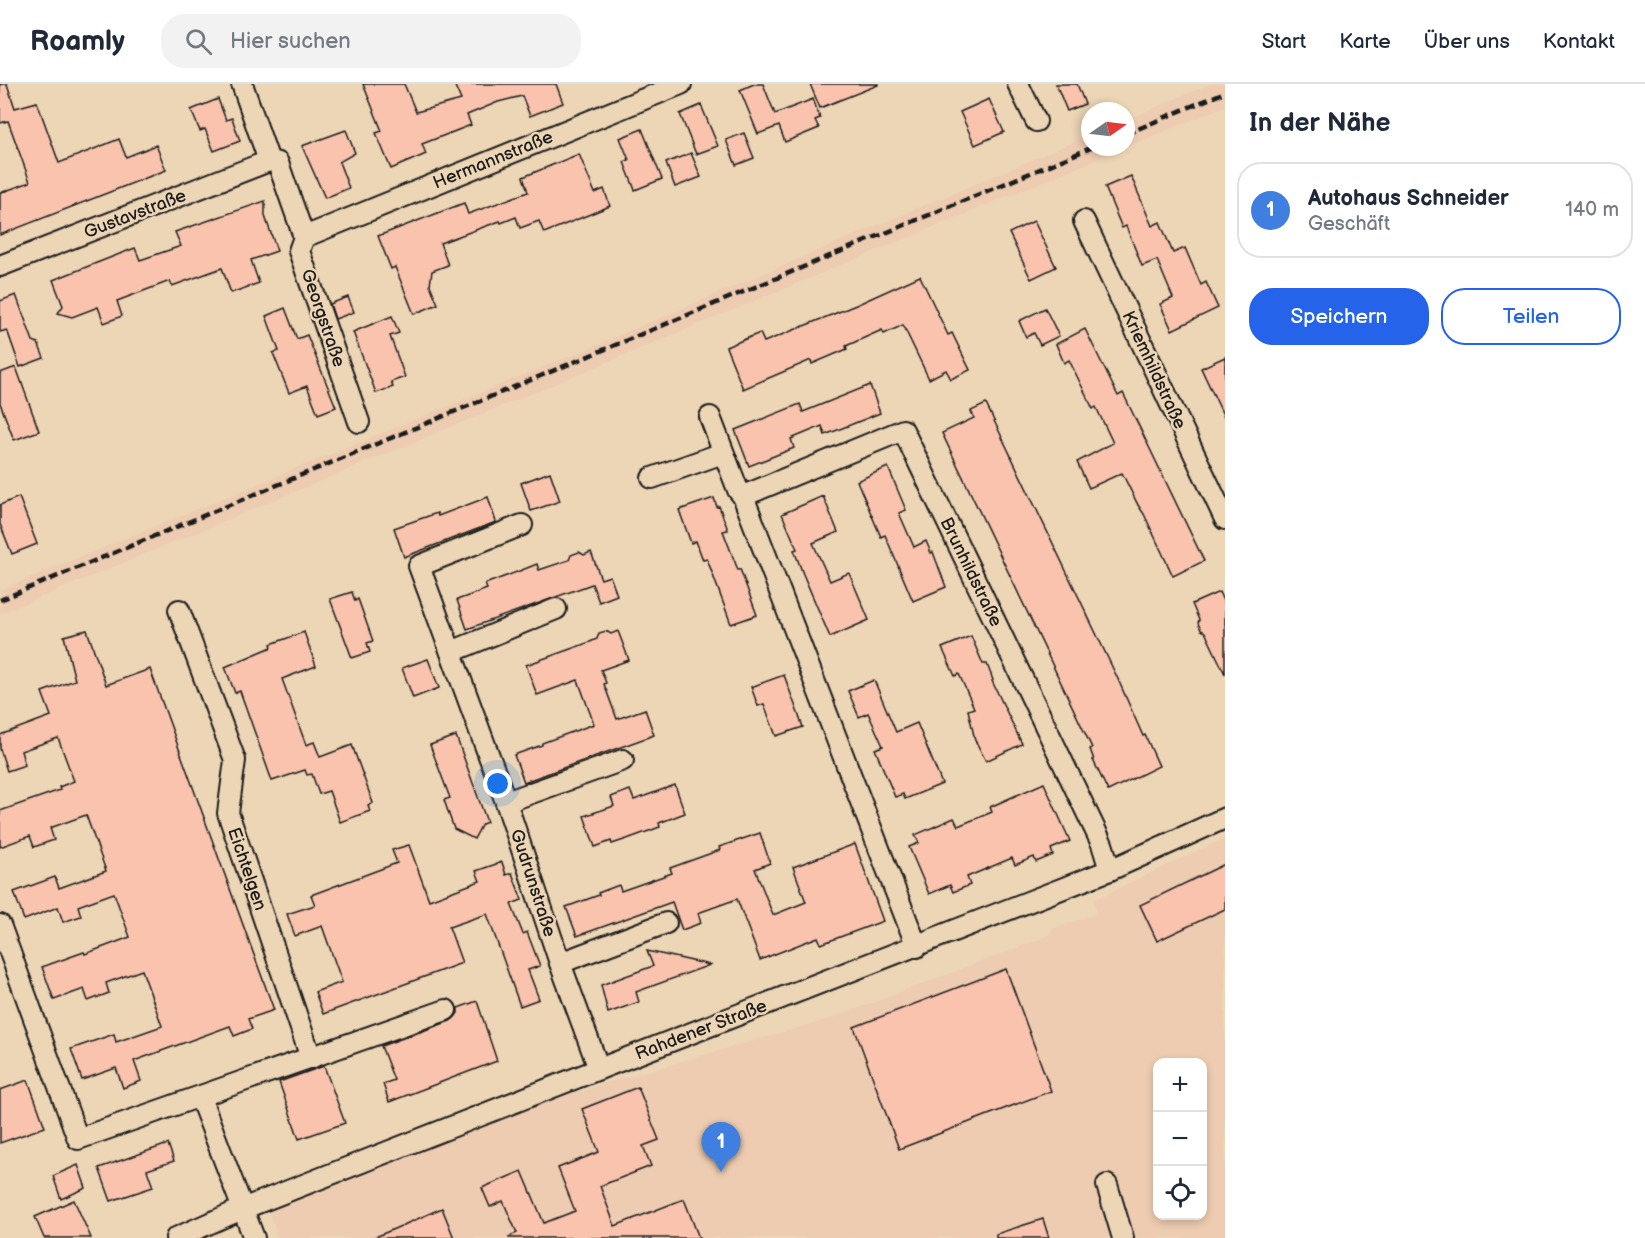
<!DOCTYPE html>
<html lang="de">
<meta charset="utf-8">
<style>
body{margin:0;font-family:"Balsamiq Sans",sans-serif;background:#f2f2f3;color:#1f2937}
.controls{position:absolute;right:18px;bottom:18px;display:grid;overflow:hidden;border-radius:12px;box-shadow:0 3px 9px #0003}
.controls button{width:54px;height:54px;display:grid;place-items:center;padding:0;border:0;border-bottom:2px solid #e0e1e3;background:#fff;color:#1f2937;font:30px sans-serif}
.compass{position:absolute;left:1081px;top:18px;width:54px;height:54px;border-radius:50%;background:#fff;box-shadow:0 3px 9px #0003;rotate:76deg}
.you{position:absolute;left:498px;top:700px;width:21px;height:21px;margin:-15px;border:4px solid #fff;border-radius:50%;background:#1a73e8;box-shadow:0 0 0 9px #1a73e833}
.badge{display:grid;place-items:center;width:39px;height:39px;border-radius:50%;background:#2563eb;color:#fff;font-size:20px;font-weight:700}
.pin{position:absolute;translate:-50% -50px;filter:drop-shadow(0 2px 3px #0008)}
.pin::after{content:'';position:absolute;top:32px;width:21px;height:18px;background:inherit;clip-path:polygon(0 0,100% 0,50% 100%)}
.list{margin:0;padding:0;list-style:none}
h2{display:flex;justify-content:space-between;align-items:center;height:78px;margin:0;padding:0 24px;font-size:26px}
h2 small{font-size:20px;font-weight:400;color:#747a83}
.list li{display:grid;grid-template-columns:39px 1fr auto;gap:18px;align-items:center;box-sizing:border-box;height:96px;margin:0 12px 12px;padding:0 12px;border:2px solid #e0e1e3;border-radius:24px}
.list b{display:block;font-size:22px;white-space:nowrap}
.list p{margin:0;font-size:20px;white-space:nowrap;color:#747a83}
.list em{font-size:20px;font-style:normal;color:#747a83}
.actions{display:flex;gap:12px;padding:18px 24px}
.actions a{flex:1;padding:14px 0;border:2px solid #2563eb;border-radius:24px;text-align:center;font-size:21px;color:#2563eb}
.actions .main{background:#2563eb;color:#fff}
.icon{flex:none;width:33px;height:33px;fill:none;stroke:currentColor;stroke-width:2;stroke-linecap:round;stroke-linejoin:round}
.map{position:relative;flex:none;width:1225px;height:1154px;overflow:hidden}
header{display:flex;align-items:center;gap:36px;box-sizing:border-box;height:84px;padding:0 30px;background:#fff;border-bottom:2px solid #e0e1e3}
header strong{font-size:28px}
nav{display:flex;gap:33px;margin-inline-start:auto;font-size:21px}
.search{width:420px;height:54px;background:#f2f2f3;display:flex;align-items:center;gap:15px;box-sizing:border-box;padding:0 21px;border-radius:24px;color:#747a83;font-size:22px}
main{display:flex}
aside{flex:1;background:#fff}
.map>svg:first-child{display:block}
</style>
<header>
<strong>Roamly</strong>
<div class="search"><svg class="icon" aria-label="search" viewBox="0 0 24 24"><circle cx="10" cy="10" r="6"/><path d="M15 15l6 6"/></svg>Hier suchen</div>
<nav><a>Start</a><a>Karte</a><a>Über uns</a><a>Kontakt</a></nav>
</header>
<main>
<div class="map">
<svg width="1225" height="1154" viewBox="0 0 1225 1154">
<rect width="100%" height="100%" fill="#edd6b6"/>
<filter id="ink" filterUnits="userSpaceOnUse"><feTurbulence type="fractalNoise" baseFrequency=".0167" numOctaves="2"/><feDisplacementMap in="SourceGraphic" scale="12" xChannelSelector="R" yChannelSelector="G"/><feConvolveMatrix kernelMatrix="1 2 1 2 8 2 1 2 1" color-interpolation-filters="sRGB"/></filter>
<g filter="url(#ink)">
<g fill="#edccb1" fill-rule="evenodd">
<path d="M1210 0H1225V22L1126 63V36Z"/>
<path d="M1090 51V63H1126L0 530V506L587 265Z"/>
<path d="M1225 754V1154H278L267 1123 527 1022 833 934 1048 852 1053 845 1097 829 1093 816ZM1158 978H1202V1132H1158Z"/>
</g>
<g fill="#fac3ae" stroke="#1c1c1c" stroke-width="1.5">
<path d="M0 0H7L15 24 37 18 59 79 119 55 126 73 156 61 166 86 0 151V109L30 98 8 37 0 39Z"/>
<path d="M363 0H404L416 28 461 16 454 0H556L563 19 530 32 522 12 498 18 467 31 471 41 422 60 426 70 391 85 376 49 382 47Z"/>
<path d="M754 0H763L775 30 813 15 820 34 815 36 819 44 785 58 779 42 758 50 740 6Z"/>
<path d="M810 0H878V1L820 24Z"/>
<path d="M1056 0H1077L1085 20 1067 27Z"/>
<path d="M218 15 226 36 232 34 240 57 214 67 205 45 200 47 191 26Z"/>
<path d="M989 15 1004 48 975 61 960 28Z"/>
<path d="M701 21 718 62 696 70 680 30Z"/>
<path d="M642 45 662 95 635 106 624 78 629 76 620 54Z"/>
<path d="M346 46 355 69 339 78 349 104 325 114 302 62Z"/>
<path d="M744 49 754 74 736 81 726 56Z"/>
<path d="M691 69 701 93 675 103 666 79Z"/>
<path d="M579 70 595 109 604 105 610 122 544 149 539 137 520 144 516 133 501 139 500 137 440 159 448 181 432 187 430 201 438 220 414 230 395 183 391 185 378 152 464 119 468 130 528 108 523 93Z"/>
<path d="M1131 92 1152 142 1160 138 1173 169 1185 164 1201 201 1206 198 1218 224 1172 246 1160 220 1173 214 1157 176 1142 182 1126 142 1122 144 1105 103Z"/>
<path d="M265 117V132L277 167 251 176 259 199 231 209 222 184 172 202 170 197 117 217 122 232 104 239 98 223 72 233 58 229 63 222 53 196 135 164 140 176 181 162 175 148Z"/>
<path d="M1034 137 1056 183 1031 195 1009 149Z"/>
<path d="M920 192 948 251 952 249 970 286 951 295 946 286 929 295 903 241 884 250 882 246 846 262 847 265 812 280 811 276 743 305 726 263 760 249 764 258 856 221Z"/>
<path d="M16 211 33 257 38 259 44 274 20 283 7 246 0 248V217Z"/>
<path d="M348 213 354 228 335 235 330 220Z"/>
<path d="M285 224 297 255 307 251 336 323 318 330 307 302 289 309 273 269 279 267 266 232Z"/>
<path d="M1045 224 1059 252 1040 261 1034 249 1026 253 1019 237Z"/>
<path d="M392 232 399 249 390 252 405 293 391 298 393 303 376 309 353 248Z"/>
<path d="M1085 245 1118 312 1123 309 1204 477 1173 492 1144 430 1138 421 1122 389 1089 404 1077 378 1113 359 1096 323 1093 325 1069 276 1064 279 1056 260Z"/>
<path d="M1225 273V335L1201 284Z"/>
<path d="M16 283 39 347 14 356 0 319V289Z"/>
<path d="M870 301 880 329 825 351 822 342 791 355 794 364 749 382 735 346 800 320 803 328Z"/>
<path d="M986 320 1117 593 1143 652 1145 651 1159 682 1108 707 1093 676H1094L1090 665 1092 664 942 349 974 334 971 327Z"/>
<path d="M888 383 906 426 899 429 914 463 926 457 931 469 933 468 946 503 913 517 885 451 881 453 857 397Z"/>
<path d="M550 388 560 417 531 427 521 399Z"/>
<path d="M823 412 838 448 813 459 830 497 849 489 869 536 830 553 803 490 794 466 797 465 782 430Z"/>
<path d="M19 413 37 460 12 470 0 440V421Z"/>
<path d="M488 413 496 438 404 473 394 444 437 429 438 432Z"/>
<path d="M714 414 717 423 719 422 728 446 723 447 738 486 740 485 757 531 731 540 707 475 703 476 696 457 691 459 679 426Z"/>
<path d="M579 468 584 471 591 468 601 495 610 492 617 511 599 518 592 500 467 545 457 516 487 505 485 500 522 486 537 480 539 486 569 476 571 471Z"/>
<path d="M352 508 355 517 358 515 373 557 367 559 370 568 352 574 330 515Z"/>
<path d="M1219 508 1225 521V590L1205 548 1201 546 1198 539 1199 536 1192 520Z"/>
<path d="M87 546 106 601 150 585 274 926 248 935 252 945 234 952 230 942 134 977 141 997 123 1004 116 984 82 996 71 965 114 950 116 958 162 942 142 886 106 899 109 909 88 917 84 905 54 916 42 883 84 868 85 870 130 853 114 809 78 822 81 832 63 838 58 823 24 836 14 808 55 793 59 804 106 787 86 731 50 744 54 756 34 763 30 752 0 763V727L60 706 59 703 74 697 58 654 21 667 25 681 7 687 0 665V651L51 632 42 608 75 596 64 552Z"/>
<path d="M606 547 611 550 618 547 629 576 601 586 606 599 604 600 617 635 645 625 654 651 524 698 514 671 542 661V659L594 640 578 596 537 611 526 581 590 558 597 555 599 549Z"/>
<path d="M304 548 316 582 282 595 306 661 314 658 320 673 352 661 373 719 368 722 370 727 340 738 329 707 319 710 312 690 307 691 305 686 272 697 240 607 235 609 225 583 272 563 271 560Z"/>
<path d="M971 552 983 580H987L993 596 992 597 1022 660 986 677 975 656 968 626 974 624 959 590 955 592 942 564Z"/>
<path d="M428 575 439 604 413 614 402 584Z"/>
<path d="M784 591 803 643 776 652 764 620 758 622 751 603Z"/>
<path d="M874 596 896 648 917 639 942 700 905 715 903 710 895 713 875 665 883 662 868 629 859 633 848 607Z"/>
<path d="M456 652 487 738 482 740 474 755 454 745 444 716 450 714 430 661Z"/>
<path d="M1044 699 1070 757 1051 765 1053 771 1036 778 1034 773 1015 781 1012 774 967 793 970 801 953 808 950 801 929 810 909 763 919 759 915 751 954 734 958 742 992 728 990 723Z"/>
<path d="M675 701 685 729 659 739 660 743 627 755 612 760 611 757 595 763 584 732 614 722 611 713 630 706 634 716Z"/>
<path d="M760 749 770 779 755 785 773 831 806 818 793 783 855 760 883 837 821 860 818 853 760 876 737 815 698 829 701 839 682 846 672 818 577 852 566 823 599 811 598 809 619 801 621 807 672 789 670 784 720 766 719 763Z"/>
<path d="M409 761 429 816 480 797 476 787 502 778 506 791 512 789 522 816 511 820 523 850 527 848 540 882 528 886 539 915 520 922 487 830 449 843 462 879 323 930 315 908 342 898 322 842 295 852 287 830 315 821 311 811 397 779 392 766Z"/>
<path d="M1225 780V825L1157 857 1140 821Z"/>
<path d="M647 867 710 881 636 908 639 918 608 929 601 901 653 882Z"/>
<path d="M1006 885 1051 1007 899 1065 854 943Z"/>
<path d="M477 917 497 977 389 1018 383 1000 394 996 381 962 450 937 455 933 458 929V924Z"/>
<path d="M324 982 345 1039 299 1055 279 998Z"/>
<path d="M28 996 45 1043 0 1059V1006Z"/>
<path d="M638 1003 659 1056 643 1062 651 1082 600 1102 615 1142 684 1115 699 1154H509V1153L517 1149 503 1117 490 1123 482 1104 522 1087 544 1139 575 1127 558 1084 599 1068 582 1025Z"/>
<path d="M168 1060 174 1077 147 1086 153 1103 111 1117 99 1084Z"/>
<path d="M78 1081 86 1104 61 1115 53 1092Z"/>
<path d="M74 1116 91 1154H44L35 1133Z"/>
<path d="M442 1124 454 1154H373L408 1139Z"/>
<path d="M1043 1135 1049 1154H996V1150Z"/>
</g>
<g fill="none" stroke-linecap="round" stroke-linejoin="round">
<g stroke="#1c1c1c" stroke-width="24">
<g id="minor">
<path d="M242 0 269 77"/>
<path d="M1018 0 1036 37"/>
<path d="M269 77 278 79 304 153 299 167 359 338"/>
<path d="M1084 137 1225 435"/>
<path d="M304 153 681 0"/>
<path d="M0 182 269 77"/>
<path d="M710 333 738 406 743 412"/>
<path d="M652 394 723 369"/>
<path d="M522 441 419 482 506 718 560 879 599 985"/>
<path d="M179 526 235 676 228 729 311 974"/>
<path d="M451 568 556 525"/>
<path d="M506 718 623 676"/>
<path d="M0 841 78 1055 446 926"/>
<path d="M917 863 743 412 903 346 1102 760 1110 786"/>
<path d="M560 879 666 839"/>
<path d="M200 1013 254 1154"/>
<path d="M1107 1101 1123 1154"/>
<path d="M176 1154 242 1125 599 985 1110 786 1225 734"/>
</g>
</g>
<use href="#minor" stroke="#edd6b6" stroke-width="20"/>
<g stroke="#1c1c1c" stroke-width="4.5" stroke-dasharray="9 4.5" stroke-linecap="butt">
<path d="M1126 50 1225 8"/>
<path d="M0 516 1093 63"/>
</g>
</g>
</g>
<g text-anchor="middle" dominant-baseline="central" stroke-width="5" stroke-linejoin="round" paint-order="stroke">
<g font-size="18" fill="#1c1c1c" stroke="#edd6b6">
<text transform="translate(493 76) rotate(-22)">Hermannstraße</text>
<text transform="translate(135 130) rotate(-21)">Gustavstraße</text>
<text transform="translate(323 234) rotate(71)">Georgstraße</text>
<text transform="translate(1154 286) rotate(65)">Kriemhildstraße</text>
<text transform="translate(971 488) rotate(64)">Brunhildstraße</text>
<text transform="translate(247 785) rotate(71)">Eichtelgen</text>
<text transform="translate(533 799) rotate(72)">Gudrunstraße</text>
<text transform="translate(701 946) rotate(-21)">Rahdener Straße</text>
</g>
</g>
</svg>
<div class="controls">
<button>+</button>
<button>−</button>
<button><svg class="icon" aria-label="locate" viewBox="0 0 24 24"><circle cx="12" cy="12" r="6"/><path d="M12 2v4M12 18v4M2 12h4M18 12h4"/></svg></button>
</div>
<svg class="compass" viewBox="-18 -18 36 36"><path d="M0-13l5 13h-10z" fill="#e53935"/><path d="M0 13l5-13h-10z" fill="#747a83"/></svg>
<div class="you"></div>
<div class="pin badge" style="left:721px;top:1088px;background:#3f7fe0">1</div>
</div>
<aside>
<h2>In der Nähe<small></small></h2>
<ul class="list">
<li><span class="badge" style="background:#3f7fe0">1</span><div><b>Autohaus Schneider</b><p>Geschäft</p></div><em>140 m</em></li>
</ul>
<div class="actions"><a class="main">Speichern</a><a>Teilen</a></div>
</aside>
</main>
